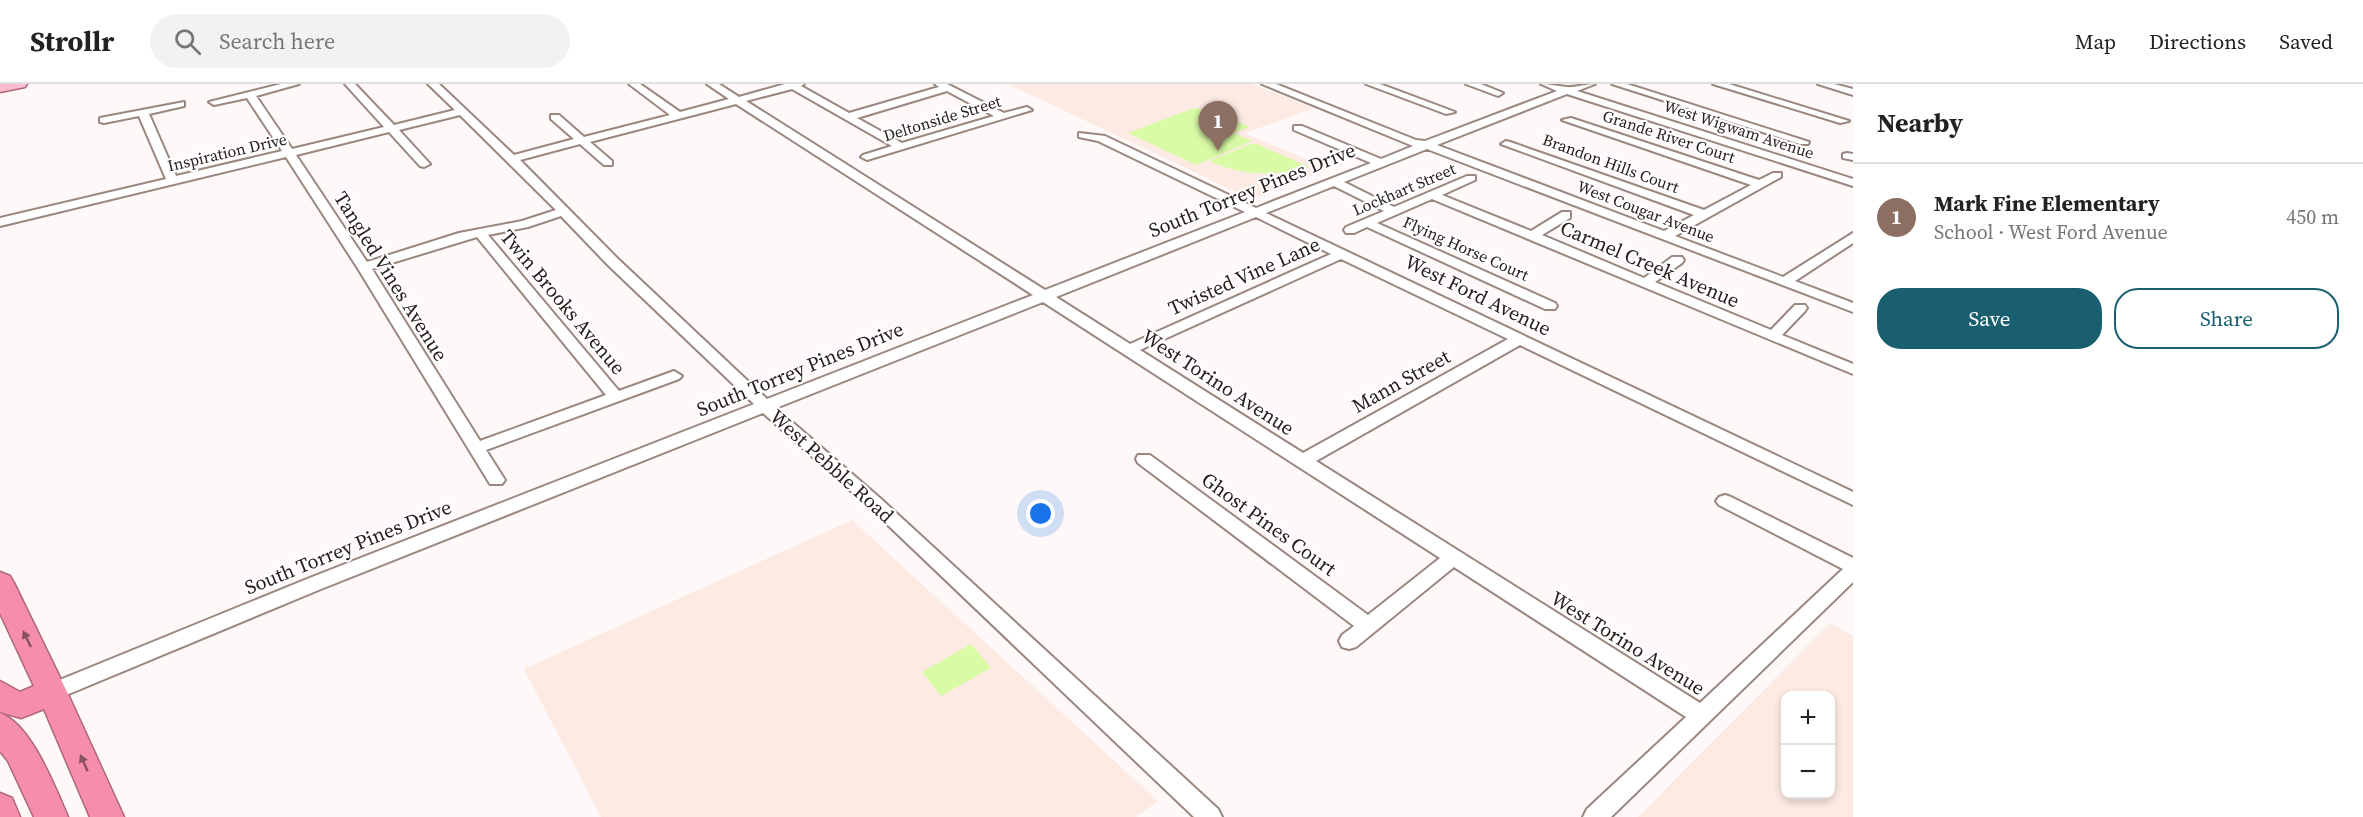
<!DOCTYPE html>
<meta charset="utf-8">
<style>
body{margin:0;font-family:"Source Serif 4",serif;background:#f2f2f2;color:#222}
.controls{position:absolute;right:18px;bottom:18px;display:grid;overflow:hidden;border-radius:12px;box-shadow:0 3px 9px #0003}
.controls button{width:54px;height:54px;display:grid;place-items:center;padding:0;border:0;border-bottom:2px solid #e0e0e0;background:#fff;color:#222;font:30px sans-serif}
.you{position:absolute;left:1041px;top:430px;width:21px;height:21px;margin:-15px;border:4px solid #fff;border-radius:50%;background:#1a73e8;box-shadow:0 0 0 9px #1a73e833}
.badge{display:grid;place-items:center;width:39px;height:39px;border-radius:50%;background:#195f70;color:#fff;font-size:20px;font-weight:700}
.pin{position:absolute;translate:-50% -50px;filter:drop-shadow(0 2px 3px #0008)}
.pin::after{content:'';position:absolute;top:32px;width:21px;height:18px;background:inherit;clip-path:polygon(0 0,100% 0,50% 100%)}
.list{margin:0;padding:0;list-style:none}
h2{display:flex;justify-content:space-between;align-items:center;height:78px;margin:0;padding:0 24px;font-size:26px}
h2 small{font-size:20px;font-weight:400;color:#767676}
.list li{display:grid;grid-template-columns:39px 1fr auto;gap:18px;align-items:center;box-sizing:border-box;height:108px;padding:0 24px;border-top:2px solid #e0e0e0}
.list b{display:block;font-size:22px;white-space:nowrap}
.list p{margin:0;font-size:20px;white-space:nowrap;color:#767676}
.list em{font-size:20px;font-style:normal;color:#767676}
.actions{display:flex;gap:12px;padding:18px 24px}
.actions a{flex:1;padding:14px 0;border:2px solid #195f70;border-radius:24px;text-align:center;font-size:21px;color:#195f70}
.actions .main{background:#195f70;color:#fff}
.icon{flex:none;width:33px;height:33px;fill:none;stroke:currentColor;stroke-width:2;stroke-linecap:round;stroke-linejoin:round}
.map{position:relative;flex:none;width:1853px;height:733px;overflow:hidden}
header{display:flex;align-items:center;gap:36px;box-sizing:border-box;height:84px;padding:0 30px;background:#fff;border-bottom:2px solid #e0e0e0}
header strong{font-size:28px}
nav{display:flex;gap:33px;margin-inline-start:auto;font-size:21px}
.search{width:420px;height:54px;background:#f2f2f2;display:flex;align-items:center;gap:15px;box-sizing:border-box;padding:0 21px;border-radius:33px;color:#767676;font-size:22px}
main{display:flex}
aside{flex:1;background:#fff}
.map>svg:first-child{display:block}
</style>
<header>
<strong>Strollr</strong>
<div class="search"><svg class="icon" aria-label="search" viewBox="0 0 24 24"><circle cx="10" cy="10" r="6"/><path d="M15 15l6 6"/></svg>Search here</div>
<nav><a>Map</a><a>Directions</a><a>Saved</a></nav>
</header>
<main>
<div class="map">
<svg width="1853" height="733" viewBox="0 0 1853 733">
<rect width="100%" height="100%" fill="#fef9f8"/>
<g fill="#fceae3" fill-rule="evenodd">
<path d="M1008 0H1251L1314 24 1245 49 1329 85 1251 115Z"/>
<path d="M852 436 1158 717 1136 733H601L524 585Z"/>
<path d="M1830 539 1853 552V733H1638ZM1786 612H1830V710H1786Z"/>
</g>
<g fill="#d9fba6">
<path d="M1194 24 1209 26 1250 43 1233 49 1252 57 1196 81 1128 49Z"/>
<path d="M1251 60H1257L1309 83C1274 92 1242 92 1209 77Z"/>
<path d="M971 560 991 584 941 612 922 588Z"/>
</g>
<g fill="none" stroke-linecap="round" stroke-linejoin="round">
<g stroke="#9a877f" stroke-width="4">
<g id="minor">
<path d="M281 0H299L256 12 292 65 384 43 345 0H355L394 41 455 26 428 0H439L514 71 574 55 551 35V31H559L584 53 670 31 629 0H640L680 28 729 15 707 0H719L739 13 785 0H804L801 2 849 29 939 3 935 0H947L1004 29 1027 23 1032 26 867 76 861 73 863 71 892 62 792 5 746 17 1045 206 1245 128 1098 57 1079 53V49L1105 52 1256 124 1371 79 1294 46V42H1302L1381 75 1413 62 1262 0H1276L1416 56 1425 57 1557 7 1541 0C1550 0 1557 2 1566 3 1573 4 1586 0 1595 0L1577 7 1853 95V102L1567 10 1437 61 1664 147 1694 131 1501 60 1506 57 1510 58 1704 126 1751 101 1562 36 1571 34 1759 96 1773 89H1781V93L1675 152 1783 193 1853 149V159L1795 197 1853 219V228L1427 65 1344 98 1394 123 1467 92H1475V96L1442 111 1531 147 1562 128H1570V134L1542 151 1644 194 1672 173H1682L1684 176 1682 179 1655 198 1771 246 1795 221H1805L1807 224 1805 227 1782 251 1853 280V290L1432 115 1377 139 1555 219 1557 222 1555 225H1545L1367 143 1354 149H1346L1344 146 1346 143 1384 127 1334 102 1266 129 1853 408V421L1520 261 1316 377 1700 619 1843 485 1719 421 1716 417 1719 413 1725 411 1731 413 1853 474V498L1611 733H1583L1587 725 1686 633 1454 483 1356 563 1349 565 1342 563 1339 557 1342 551 1354 542 1138 379 1136 375 1138 371H1150L1368 531 1440 474 1043 218 776 324 881 415 1218 725 1222 733H1194L869 423 763 329 321 505 59 614 52 617 45 614 42 608 45 602 307 495 754 320 608 181 561 132 528 143 488 151 619 307 674 287 682 292 679 295 486 366 505 396 502 400H490L357 183 286 73 0 142V134L166 95 139 32 104 39 100 38V34L184 18V22L149 30 176 92 282 67 247 14 214 21 209 18ZM947 7 994 32 902 59 857 34ZM736 20 1033 211 767 315 618 175 520 76 580 60 604 81H612V77L590 58ZM460 31 556 126 522 137 459 149 367 178 296 71 389 48 420 82 424 83 430 80 399 46ZM1256 133 1331 170 1130 260 1056 213ZM477 153 606 311 480 357 372 185ZM1341 175 1508 255 1303 369 1140 266Z"/>
<path d="M1366 0H1380L1455 28 1446 30Z"/>
<path d="M1466 0H1481L1503 9 1498 12Z"/>
<path d="M1612 0H1627L1809 58 1808 60H1800Z"/>
<path d="M1713 0H1729L1849 37 1840 39Z"/>
<path d="M1818 0H1834L1853 5V11Z"/>
<path d="M1847 69 1853 70V76L1843 74V70Z"/>
</g>
</g>
<g stroke="#ae6879" stroke-width="3">
<path id="major" d="M0 0H27L25 3 0 8Z"/>
</g>
<g stroke="#ae6879" stroke-width="3">
<g id="highway">
<path d="M0 488 10 492 14 499 67 608 124 733H90L44 625 21 634 0 628V597L20 608 34 602 0 529Z"/>
<path d="M0 629C31 640 55 703 68 733H34L8 677 0 667Z"/>
<path d="M0 709 12 714 20 733H0Z"/>
</g>
</g>
<use href="#minor" fill="#fff" fill-rule="evenodd"/>
<use href="#major" fill="#fabbcd" fill-rule="evenodd"/>
<use href="#highway" fill="#f68eab" fill-rule="evenodd"/>
</g>
<defs><path id="oneway-solid" d="M-6-.8H1V-3.2L6.5 0L1 3.2V.8H-6Z" transform="scale(1.5)"/></defs>
<g fill="#85525d">
<use href="#oneway-solid" transform="translate(27 555) rotate(-116)"/>
<use href="#oneway-solid" transform="translate(84 679) rotate(-114)"/>
</g>
<g text-anchor="middle" dominant-baseline="central" stroke-width="4.5" stroke-linejoin="round" paint-order="stroke">
<g font-size="16" fill="#28201d" stroke="#fff">
<text transform="translate(942 34) rotate(-17)">Deltonside Street</text>
<text transform="translate(1739 45) rotate(18)">West Wigwam Avenue</text>
<text transform="translate(1669 52) rotate(18)">Grande River Court</text>
<text transform="translate(227 68) rotate(-13)">Inspiration Drive</text>
<text transform="translate(1611 79) rotate(20)">Brandon Hills Court</text>
<text transform="translate(1404 105) rotate(-23)">Lockhart Street</text>
<text transform="translate(1646 127) rotate(21)">West Cougar Avenue</text>
<text transform="translate(1466 164) rotate(24)">Flying Horse Court</text>
</g>
<g font-size="20" fill="#28201d" stroke="#fff">
<text transform="translate(1252 106) rotate(-22)">South Torrey Pines Drive</text>
<text transform="translate(1650 180) rotate(23)">Carmel Creek Avenue</text>
<text transform="translate(391 192) rotate(58)">Tangled Vines Avenue</text>
<text transform="translate(1244 192) rotate(-24)">Twisted Vine Lane</text>
<text transform="translate(1478 211) rotate(26)">West Ford Avenue</text>
<text transform="translate(563 218) rotate(50)">Twin Brooks Avenue</text>
<text transform="translate(800 285) rotate(-22)">South Torrey Pines Drive</text>
<text transform="translate(1401 297) rotate(-29)">Mann Street</text>
<text transform="translate(1218 298) rotate(33)">West Torino Avenue</text>
<text transform="translate(832 382) rotate(42)">West Pebble Road</text>
<text transform="translate(1269 440) rotate(36)">Ghost Pines Court</text>
<text transform="translate(348 463) rotate(-22)">South Torrey Pines Drive</text>
<text transform="translate(1628 559) rotate(32)">West Torino Avenue</text>
</g>
</g>
</svg>
<div class="controls">
<button>+</button>
<button>−</button>
</div>
<div class="you"></div>
<div class="pin badge" style="left:1218px;top:67px;background:#8d6e63">1</div>
</div>
<aside>
<h2>Nearby<small></small></h2>
<ul class="list">
<li><span class="badge" style="background:#8d6e63">1</span><div><b>Mark Fine Elementary</b><p>School · West Ford Avenue</p></div><em>450 m</em></li>
</ul>
<div class="actions"><a class="main">Save</a><a>Share</a></div>
</aside>
</main>
